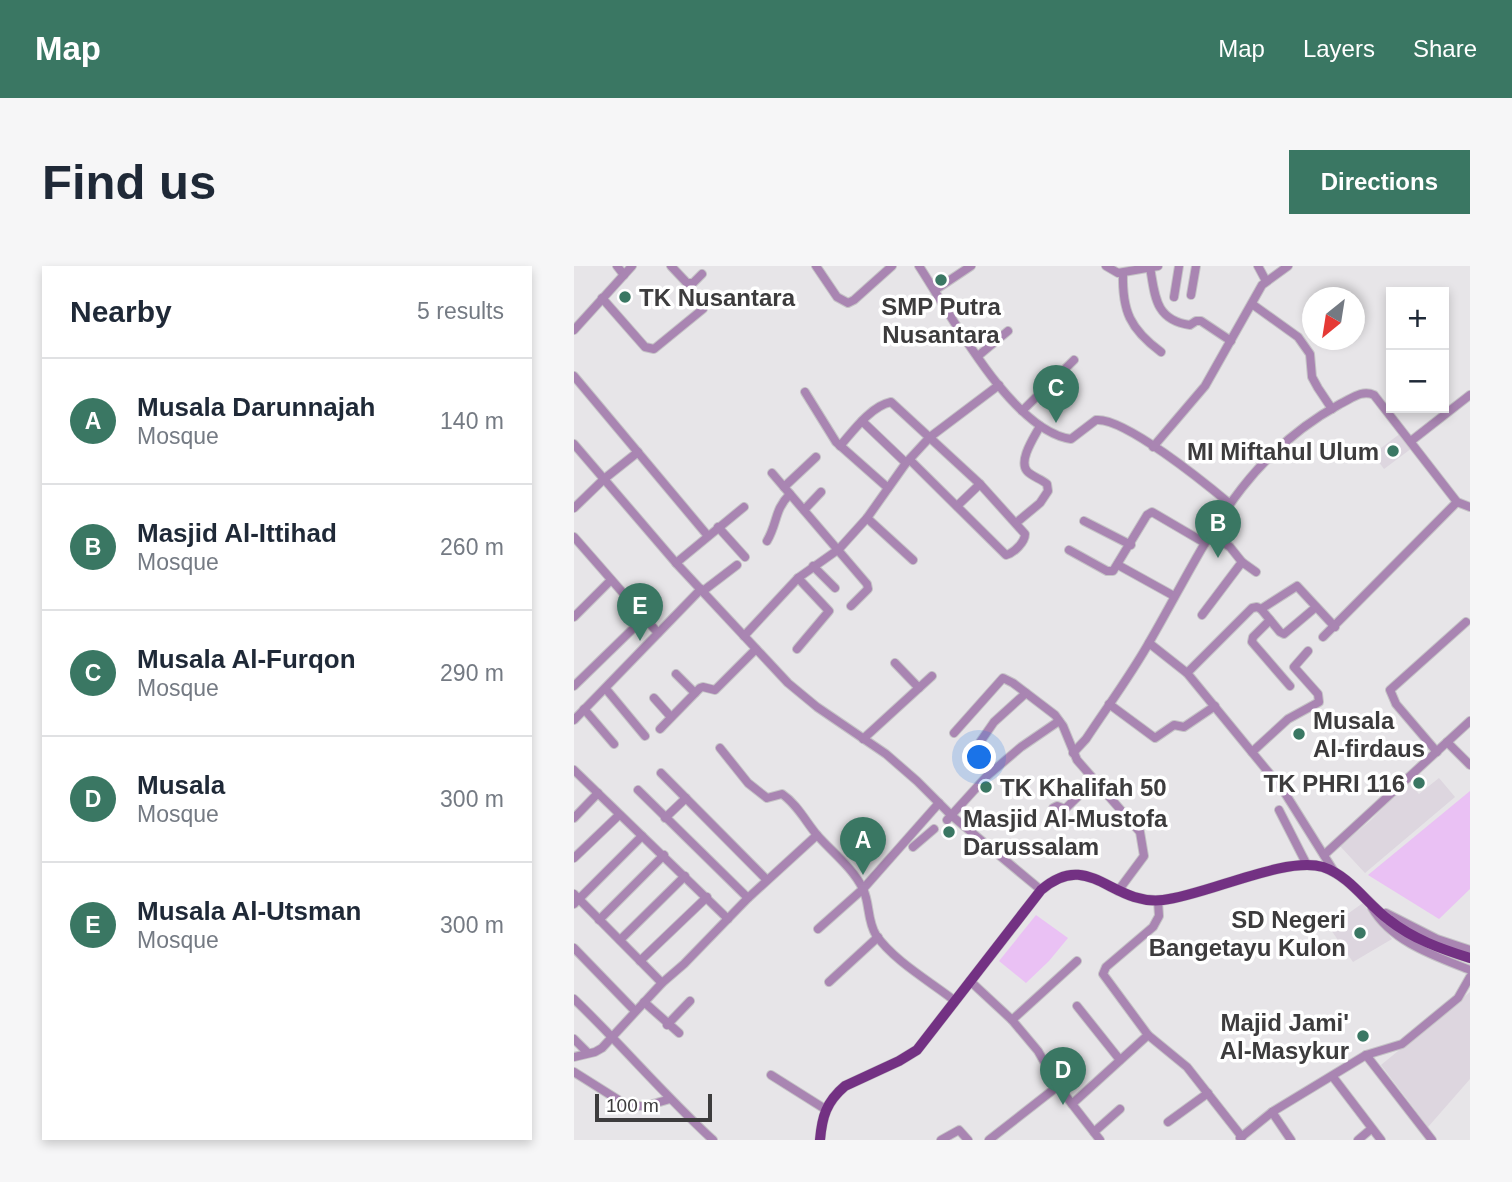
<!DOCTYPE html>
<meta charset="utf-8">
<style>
body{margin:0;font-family:Helvetica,sans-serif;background:#f6f6f7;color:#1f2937}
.controls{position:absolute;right:21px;top:21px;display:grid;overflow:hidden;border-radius:0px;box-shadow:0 4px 10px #0003}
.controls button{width:63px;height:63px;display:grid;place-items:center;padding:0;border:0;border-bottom:2px solid #e0e1e3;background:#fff;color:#1f2937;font:35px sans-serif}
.compass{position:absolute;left:728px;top:21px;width:63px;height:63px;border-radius:50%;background:#fff;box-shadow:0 4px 10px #0003;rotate:210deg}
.scale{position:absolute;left:21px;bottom:18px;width:117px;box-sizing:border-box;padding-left:7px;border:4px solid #3d3c3d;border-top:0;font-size:19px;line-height:24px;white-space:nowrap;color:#3d3c3d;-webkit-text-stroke:5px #fff;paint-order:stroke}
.you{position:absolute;left:406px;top:492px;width:24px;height:24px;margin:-18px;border:5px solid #fff;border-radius:50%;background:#1a73e8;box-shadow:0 0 0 10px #1a73e833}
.badge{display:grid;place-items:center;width:46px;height:46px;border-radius:50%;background:#3a7763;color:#fff;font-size:23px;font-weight:700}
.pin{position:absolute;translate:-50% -58px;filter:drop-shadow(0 2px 4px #0008)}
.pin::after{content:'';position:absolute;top:37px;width:24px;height:21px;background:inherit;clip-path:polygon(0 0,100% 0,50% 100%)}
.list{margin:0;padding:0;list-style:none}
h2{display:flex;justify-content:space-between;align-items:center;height:91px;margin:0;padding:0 28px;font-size:30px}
h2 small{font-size:23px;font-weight:400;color:#747a83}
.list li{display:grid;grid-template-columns:46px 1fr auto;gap:21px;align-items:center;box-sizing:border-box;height:126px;padding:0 28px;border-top:2px solid #e0e1e3}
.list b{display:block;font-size:26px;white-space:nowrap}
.list p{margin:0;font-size:23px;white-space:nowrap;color:#747a83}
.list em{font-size:23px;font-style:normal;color:#747a83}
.map{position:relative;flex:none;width:896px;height:874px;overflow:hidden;border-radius:0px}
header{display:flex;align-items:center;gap:42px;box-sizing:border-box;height:98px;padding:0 35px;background:#3a7763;color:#fff}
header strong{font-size:33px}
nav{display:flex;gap:38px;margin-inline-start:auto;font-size:24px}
.intro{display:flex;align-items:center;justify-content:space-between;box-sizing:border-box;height:168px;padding:0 42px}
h1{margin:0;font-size:49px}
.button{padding:18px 32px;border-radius:0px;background:#3a7763;color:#fff;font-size:24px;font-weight:700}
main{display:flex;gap:42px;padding:0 42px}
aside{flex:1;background:#fff;border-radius:0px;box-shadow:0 4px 10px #0003}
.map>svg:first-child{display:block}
</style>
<header>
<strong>Map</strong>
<nav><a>Map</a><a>Layers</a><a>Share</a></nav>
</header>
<div class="intro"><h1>Find us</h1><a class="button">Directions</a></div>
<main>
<aside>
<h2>Nearby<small>5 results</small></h2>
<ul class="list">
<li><span class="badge">A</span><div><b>Musala Darunnajah</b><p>Mosque</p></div><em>140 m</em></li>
<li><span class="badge">B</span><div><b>Masjid Al-Ittihad</b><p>Mosque</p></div><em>260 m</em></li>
<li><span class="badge">C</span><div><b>Musala Al-Furqon</b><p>Mosque</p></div><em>290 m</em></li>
<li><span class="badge">D</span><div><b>Musala</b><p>Mosque</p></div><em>300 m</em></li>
<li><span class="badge">E</span><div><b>Musala Al-Utsman</b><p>Mosque</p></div><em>300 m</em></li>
</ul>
</aside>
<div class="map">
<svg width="896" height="874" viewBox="0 0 896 874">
<rect width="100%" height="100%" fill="#e7e5e8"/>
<g fill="#ddd6df">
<path d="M827 167 838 182 810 203 799 188Z"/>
<path d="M865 512 881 531 791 607 766 580 797 554 834 516 845 528Z"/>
<path d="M789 637 818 673 779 696 755 661Z"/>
<path d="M896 726V813L854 861 807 799Z"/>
</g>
<g fill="#eac1f4">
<path d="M896 525V623L865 653 794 609Z"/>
<path d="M462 649 494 672 475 695 452 717 425 695Z"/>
</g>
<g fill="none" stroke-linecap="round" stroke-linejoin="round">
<g stroke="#c5c3c6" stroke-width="10">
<g id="minor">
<path d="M43 0 50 9"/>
<path d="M97 0 113 17H119L128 8"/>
<path d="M242 0 263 31 274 37 280 34 318 0"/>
<path d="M345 0C376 47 438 165 497 173L522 154C550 151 631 217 655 237"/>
<path d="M532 0 544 7 584 0"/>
<path d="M684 0 692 15"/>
<path d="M576 1C581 30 581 54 616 59L622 55H627L657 75"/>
<path d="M549 7C548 45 556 63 587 86"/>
<path d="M361 24 397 0"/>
<path d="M617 29 622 0"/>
<path d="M600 31 605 0"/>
<path d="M28 32 71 81 80 83 129 43"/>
<path d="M678 38 724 71 736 88 738 111 744 122 758 143"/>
<path d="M0 64 58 0"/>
<path d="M404 90 434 65"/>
<path d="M0 110 134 270"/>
<path d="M231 126 262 176 314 222"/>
<path d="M448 145 500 94"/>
<path d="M288 155 332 197"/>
<path d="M837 175 896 129"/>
<path d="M0 178 102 297 214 417 243 441 312 488 343 515 378 550 467 624"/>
<path d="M266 180C279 165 297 140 317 136L406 218 451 268C451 276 440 287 432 289L336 194"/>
<path d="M579 181 631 120 688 19 714 0"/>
<path d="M198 207 293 318 294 323 277 340"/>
<path d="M210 221 242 191"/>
<path d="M383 240 406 218"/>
<path d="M0 242 30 213 64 186"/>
<path d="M230 244 247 226"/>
<path d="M293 252 339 294"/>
<path d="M510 255 557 279"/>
<path d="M442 257 466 237 474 225 473 218C467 213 457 210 453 205 444 194 461 170 466 160"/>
<path d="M144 261 171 291"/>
<path d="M0 271 84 367"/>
<path d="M193 275C204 256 200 244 216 228"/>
<path d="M495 284 533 305H539L573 249 578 246 631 277"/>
<path d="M668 296 682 306"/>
<path d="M102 297 170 241"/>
<path d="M544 299 600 330"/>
<path d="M239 300 261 322"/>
<path d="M129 325 163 299"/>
<path d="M687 343 706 366 710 368 742 341"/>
<path d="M628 349 668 296 656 281 637 268"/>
<path d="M0 351 37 314"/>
<path d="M696 354 679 371 678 376 716 420"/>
<path d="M170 370 224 312 265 283 293 252 332 197 356 171 425 119"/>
<path d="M749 371 883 236"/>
<path d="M575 377 613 407 709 524 761 607"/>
<path d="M223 383 255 345 224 312"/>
<path d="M321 397 345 422"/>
<path d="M613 407 678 342 683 341 687 343 723 320 761 361"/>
<path d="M102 408 121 427"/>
<path d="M0 420 71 351"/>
<path d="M32 423 71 470"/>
<path d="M80 432 97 451"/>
<path d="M535 438 581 472 600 459 610 461 641 440"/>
<path d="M10 443 40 478"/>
<path d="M0 454 127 323"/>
<path d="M86 463 126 422 129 421 141 424 182 383"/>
<path d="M380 467 429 412 439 417 481 449 489 460 503 494 566 566 570 590 544 625"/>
<path d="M289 473 358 410"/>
<path d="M873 476 896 499"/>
<path d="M404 479 420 456 452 427"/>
<path d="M146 482 174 517 193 532 208 528C223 538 232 556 243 569 258 586 279 602 289 623 296 637 293 655 302 669 320 695 357 716 381 735"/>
<path d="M678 486 714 453 745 436 744 428 720 401 734 385"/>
<path d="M863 486 822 438 816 424 892 356"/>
<path d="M499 487 512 473C533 441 557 409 576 375 631 280 664 194 766 138 777 133 788 123 800 129L883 236 896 241"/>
<path d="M0 504 154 653"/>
<path d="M87 507 193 614"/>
<path d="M64 524 174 632"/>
<path d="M479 542 483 540 491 543 520 515"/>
<path d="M705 544 733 599"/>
<path d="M0 552 24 527"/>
<path d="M91 552 112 532"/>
<path d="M373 554 413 510 447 481 485 455"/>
<path d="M339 581 360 563"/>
<path d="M750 589 896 455"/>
<path d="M0 592 45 549"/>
<path d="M0 628 88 717"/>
<path d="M584 635 585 650 579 661 532 701 529 708 574 769 613 801 668 871"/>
<path d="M0 638 68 570"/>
<path d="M798 642C818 676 861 690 896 704"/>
<path d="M812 647 863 673 896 684"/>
<path d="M25 654 90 589"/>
<path d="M244 663 289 623 365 537"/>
<path d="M46 674 111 610"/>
<path d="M0 682 61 745"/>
<path d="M66 695 133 631"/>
<path d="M396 715 438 754 464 785 484 820 526 874"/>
<path d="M255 716 304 671"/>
<path d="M0 733C48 779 90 829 139 874"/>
<path d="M70 736 105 767"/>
<path d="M503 740 546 794"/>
<path d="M438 754 503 695"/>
<path d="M93 759 116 735"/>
<path d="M0 773 13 786"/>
<path d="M792 789 858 874"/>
<path d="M0 791 21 786 28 782 88 717 110 698 174 632 243 569"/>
<path d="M0 806 54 840H72L96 833"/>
<path d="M197 809 251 843"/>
<path d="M759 811 807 874"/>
<path d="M498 838 574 769"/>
<path d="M698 846 717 874"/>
<path d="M594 856 634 827"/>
<path d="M520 866 546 843"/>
<path d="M666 872 698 846 792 789 828 778 884 732 896 711"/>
<path d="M367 874 385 864 394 874"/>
<path d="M415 874 484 820"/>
<path d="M784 874 797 863"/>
</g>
</g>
<g stroke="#c5c3c6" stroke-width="11">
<path id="major" d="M246 874C248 851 252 836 271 820L325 795 343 784 467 624C515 582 537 640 589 634 633 629 710 590 749 601 776 610 793 638 815 654 839 673 867 683 896 692"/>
</g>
<use href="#minor" stroke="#a985b2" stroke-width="8"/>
<use href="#major" stroke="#733183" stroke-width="10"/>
</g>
<g fill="#3a7763" stroke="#fff" stroke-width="2.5">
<circle cx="367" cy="14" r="7"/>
<circle cx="51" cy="31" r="7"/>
<circle cx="819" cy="185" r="7"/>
<circle cx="725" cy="468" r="7"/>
<circle cx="845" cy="517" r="7"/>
<circle cx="412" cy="521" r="7"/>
<circle cx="375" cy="566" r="7"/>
<circle cx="786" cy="667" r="7"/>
<circle cx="789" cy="770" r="7"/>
</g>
<g text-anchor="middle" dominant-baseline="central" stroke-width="7" stroke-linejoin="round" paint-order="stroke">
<g font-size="24" font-weight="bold" fill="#3d3c3d" stroke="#fff" text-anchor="start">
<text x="65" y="31">TK Nusantara</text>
<text x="367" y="40" text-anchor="middle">SMP Putra<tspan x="367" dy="28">Nusantara</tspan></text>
<text x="805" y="185" text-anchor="end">MI Miftahul Ulum</text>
<text x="739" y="454">Musala<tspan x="739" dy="28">Al-firdaus</tspan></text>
<text x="831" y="517" text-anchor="end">TK PHRI 116</text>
<text x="426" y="521">TK Khalifah 50</text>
<text x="389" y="552">Masjid Al-Mustofa<tspan x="389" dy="28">Darussalam</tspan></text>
<text x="772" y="653" text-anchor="end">SD Negeri<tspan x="772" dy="28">Bangetayu Kulon</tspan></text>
<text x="775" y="756" text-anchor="end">Majid Jami'<tspan x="775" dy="28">Al-Masykur</tspan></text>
</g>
</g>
</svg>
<div class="controls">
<button>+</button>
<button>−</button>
</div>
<svg class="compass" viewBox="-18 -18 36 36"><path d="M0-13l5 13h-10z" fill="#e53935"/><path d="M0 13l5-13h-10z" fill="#747a83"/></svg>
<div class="scale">100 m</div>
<div class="you"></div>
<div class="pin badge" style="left:289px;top:609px">A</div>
<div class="pin badge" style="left:644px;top:292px">B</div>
<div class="pin badge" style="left:482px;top:157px">C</div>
<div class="pin badge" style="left:489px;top:839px">D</div>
<div class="pin badge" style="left:66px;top:375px">E</div>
</div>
</main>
